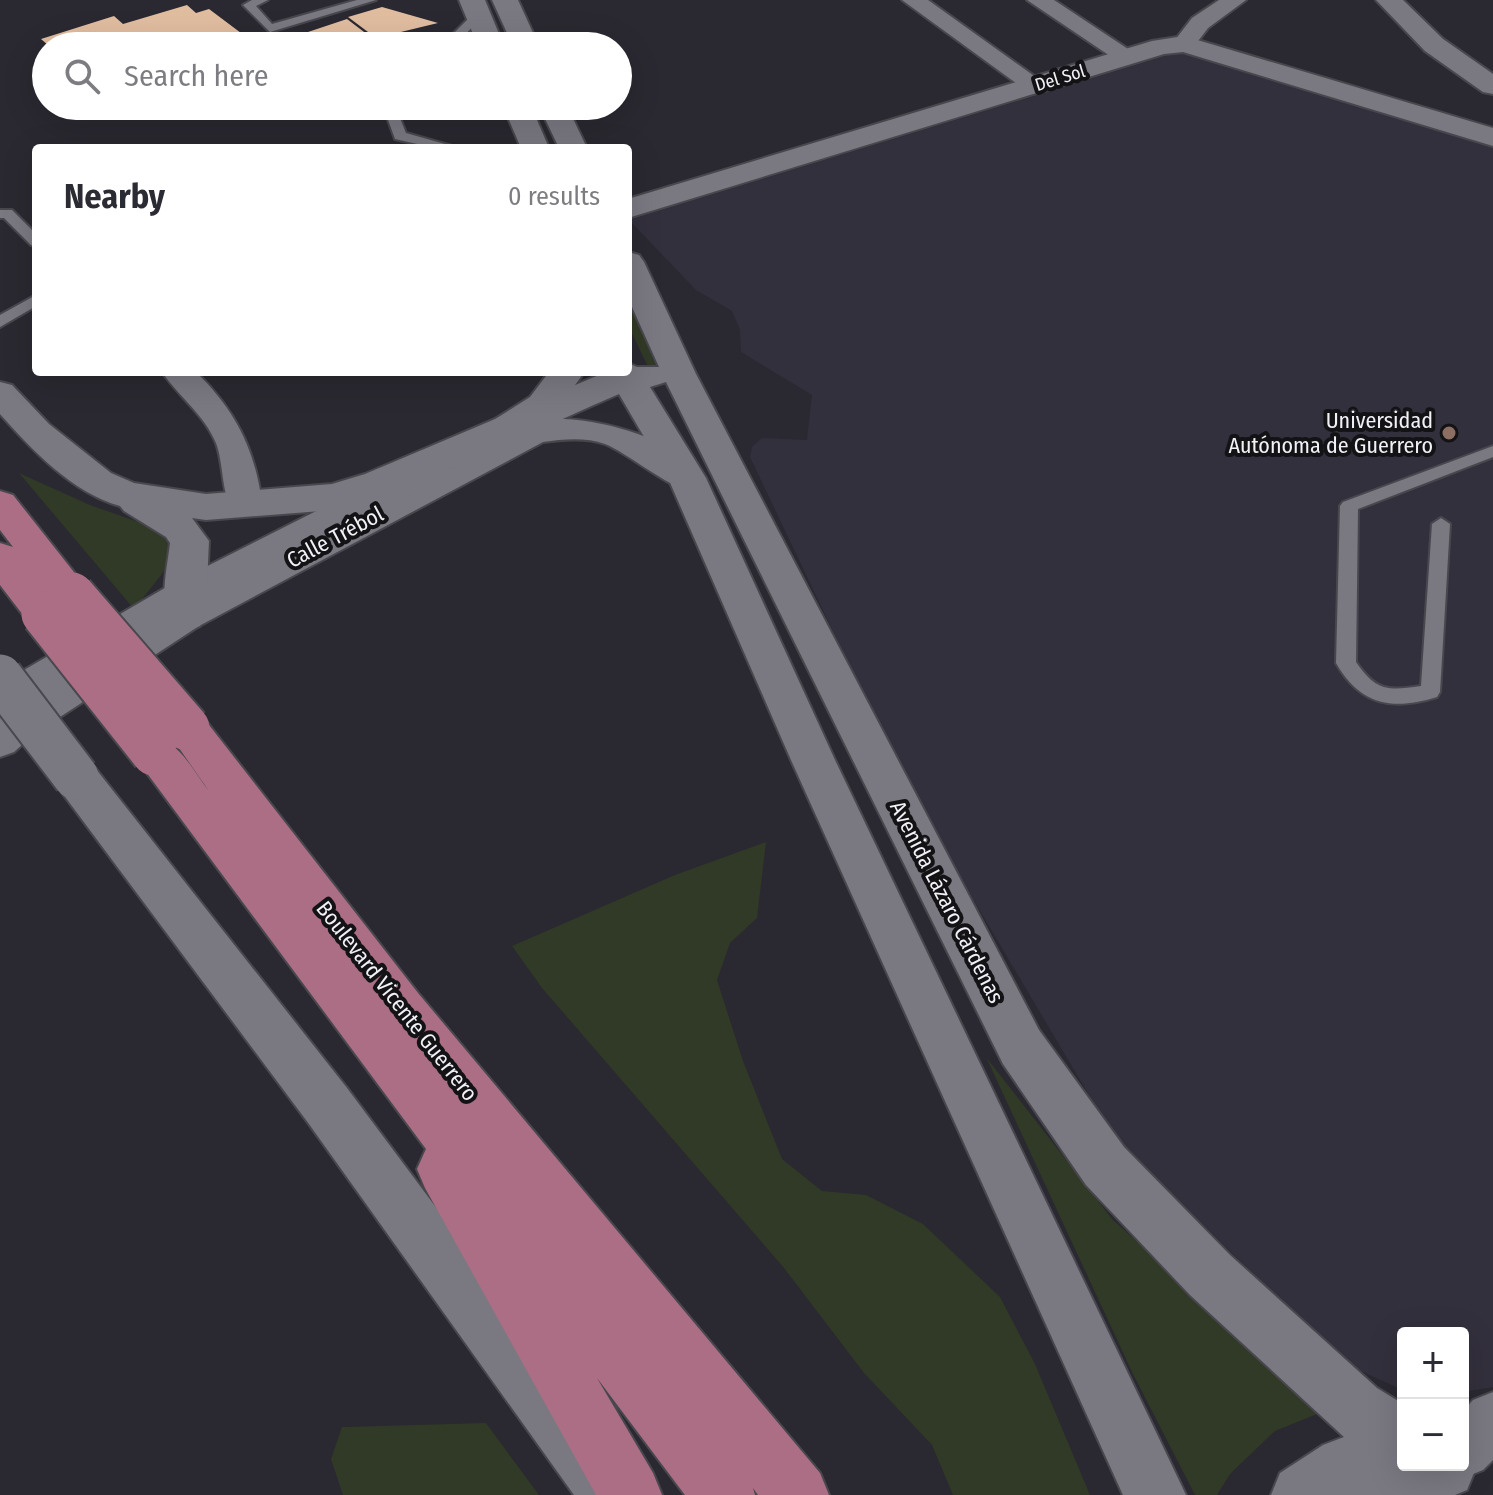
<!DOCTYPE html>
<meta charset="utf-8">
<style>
body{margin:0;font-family:"Fira Sans Condensed",sans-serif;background:#f7f7f7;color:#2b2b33}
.controls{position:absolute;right:24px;bottom:24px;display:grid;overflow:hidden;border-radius:8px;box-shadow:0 8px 32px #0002}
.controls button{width:72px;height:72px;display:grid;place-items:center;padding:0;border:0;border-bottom:2px solid #e1e1e2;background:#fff;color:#2b2b33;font:40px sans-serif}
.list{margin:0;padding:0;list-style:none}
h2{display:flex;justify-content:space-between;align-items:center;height:104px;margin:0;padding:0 32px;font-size:34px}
h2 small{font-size:26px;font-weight:400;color:#7c7c81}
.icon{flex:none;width:44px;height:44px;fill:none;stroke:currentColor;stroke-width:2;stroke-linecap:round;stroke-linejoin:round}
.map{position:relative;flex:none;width:1493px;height:1495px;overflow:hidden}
.search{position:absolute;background:#fff;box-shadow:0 8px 32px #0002;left:32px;top:32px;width:600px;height:88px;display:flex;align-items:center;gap:20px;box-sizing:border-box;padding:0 28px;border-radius:44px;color:#7c7c81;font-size:30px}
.panel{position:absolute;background:#fff;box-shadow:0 8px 32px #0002;left:32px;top:144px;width:600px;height:232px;border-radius:8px}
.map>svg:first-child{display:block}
</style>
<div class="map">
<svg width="1493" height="1495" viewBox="0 0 1493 1495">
<rect width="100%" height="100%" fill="#2a2830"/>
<path fill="#33303d" d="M1185 50 1493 145V1387L1463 1392V1333H1403V1390L1343 1363 1112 1134 909 791 750 457 752 447 762 438 807 440 812 395 741 352 740 330 732 311 696 290 629 220Z"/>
<g fill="#313a26">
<path d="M628 295 661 365 648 367 628 325Z"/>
<path d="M19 473 90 505 150 526 170 541 173 554 162 574 134 609Z"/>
<path d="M766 842 757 918 730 943 717 980 743 1061 782 1159 822 1191 866 1195 923 1224 1000 1297 1035 1364 1090 1495H953L932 1445 864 1373 784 1268 542 988 512 946 675 875Z"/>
<path d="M986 1057 1113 1220 1327 1410 1275 1431 1230 1474 1217 1495H1195L1133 1374Z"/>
<path d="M486 1423 539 1495H343L331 1459 342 1427Z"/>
</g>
<g fill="#e1bda0">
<path d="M187 5 196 13 209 9 253 42 244 46H49L41 39 114 16 123 24Z"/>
<path d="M382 7 438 23 376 38 348 17Z"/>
<path d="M347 19 372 38 341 46H266Z"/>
</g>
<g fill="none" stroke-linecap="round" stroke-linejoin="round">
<g stroke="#49474e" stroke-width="4">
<g id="service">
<path d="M252 0H268L256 6 272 24 357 0H376L270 32 243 5Z"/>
<path d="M474 13 484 15 454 46H441Z"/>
<path d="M383 106H395L406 133 459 148H435L395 139Z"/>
<path d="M0 210H12L36 234V246L31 245 4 218H0Z"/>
<path d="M36 295V306L0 327V315Z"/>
<path d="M1493 446V457L1358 509 1356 662C1376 691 1387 691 1421 686L1432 524 1441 518 1450 524 1440 692 1437 697C1392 711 1360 705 1336 663L1340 506 1343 502Z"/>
</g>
</g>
<g stroke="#49474e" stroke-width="4">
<g id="minor">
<path d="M902 0H928L1048 86 1045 91H1027Z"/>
<path d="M1027 0H1054L1140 57 1137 62H1119Z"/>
<path d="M1219 0H1246L1208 28 1192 49H1176L1172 44 1192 18Z"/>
<path d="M162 372H196C235 410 255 449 262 503L257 511 245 515 233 511C221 492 224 465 216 443 204 414 179 397 162 372Z"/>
<path d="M560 419C602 419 680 440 704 478L699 486C695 487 691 489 687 489 671 489 626 452 605 444 586 437 563 439 543 442L199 626 34 734 14 752 0 757V718L6 712 173 606 524 425Z"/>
<path d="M1493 1392V1460L1483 1470 1463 1478 1443 1470 1441 1465H1463V1411L1473 1400Z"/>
</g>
</g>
<g stroke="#49474e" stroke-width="4">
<g id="tertiary">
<path d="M1376 0H1403L1443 39 1493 74V94L1483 92 1425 51Z"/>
<path d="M1184 36 1493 128V146L1183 52 1164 54 628 218V199L1152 41Z"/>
<path d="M549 372H584C565 401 529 450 489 439L484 431 489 423 530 397Z"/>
<path d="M438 453 451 456 456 465 451 474 198 605 15 716 0 720V684L170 585 425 456Z"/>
</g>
</g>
<g stroke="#49474e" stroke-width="4">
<g id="secondary">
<path d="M459 0H485L504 46H478Z"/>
<path d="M492 0H518L539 46H513Z"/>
<path d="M503 106H531L549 148H521Z"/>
<path d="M539 106H567L587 148H559Z"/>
<path d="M628 252 639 255 644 262 696 374 1039 1030 1124 1147 1230 1255 1377 1388 1403 1404V1465H1463V1444L1467 1446 1476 1468 1467 1490 1455 1495H1271L1280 1473 1323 1445 1344 1437 1190 1295 1086 1185 1003 1064 666 382 650 387 706 478 835 760 1186 1495H1123L791 760 668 478 619 394C526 434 432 482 334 510L206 520 192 518 209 541C208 560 207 614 200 626L186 631 172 626C158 602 167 570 170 543L166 537 124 511 120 506C73 493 32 450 0 414V382L12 385 49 424 111 473 134 483 206 494 332 484 365 474 606 372H628V363L637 367H659L628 298Z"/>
<path d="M76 759 92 764 347 1088 634 1473 643 1495H574L309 1124 60 790 54 777 60 764Z"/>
</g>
</g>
<g stroke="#49474e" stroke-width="4">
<g id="trunk">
<path d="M0 491 13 495 92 595 86 605 72 609 60 606 64 614 58 624 44 629 30 624 0 585V543L13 547 0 530Z"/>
<path d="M187 711 202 716 418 993 820 1473 829 1495H758L753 1488 755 1495H685L597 1378 653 1473 662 1495H596L425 1188 417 1169 426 1149 132 753 138 741C175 729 189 766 209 791L165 728 172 716Z"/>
</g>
</g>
<use href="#service" fill="#7a7881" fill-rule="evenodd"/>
<use href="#minor" fill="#7a7881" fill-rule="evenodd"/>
<use href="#tertiary" fill="#7a7881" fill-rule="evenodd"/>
<use href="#secondary" fill="#7a7881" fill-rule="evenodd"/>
<use href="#trunk" fill="#ab6e84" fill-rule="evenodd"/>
<g stroke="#49474e" stroke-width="49" stroke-linecap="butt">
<path id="secondary-bridge" d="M0 677 76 777"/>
</g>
<g stroke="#49474e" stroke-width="49" stroke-linecap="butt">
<g id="trunk-bridge">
<path d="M72 595 187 728"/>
<path d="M44 614 154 753"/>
</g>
</g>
<use href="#secondary-bridge" stroke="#7a7881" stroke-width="45"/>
<use href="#trunk-bridge" stroke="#ab6e84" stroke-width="45"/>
</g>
<circle fill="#8d6e63" stroke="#131215" stroke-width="3" cx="1449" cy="433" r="8"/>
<g text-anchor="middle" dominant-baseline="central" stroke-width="8" stroke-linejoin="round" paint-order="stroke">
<g font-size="18" fill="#f2f1f7" stroke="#131215">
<text transform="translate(1060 78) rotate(-17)">Del Sol</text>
</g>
<g font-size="22" fill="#f2f1f7" stroke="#131215" text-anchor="end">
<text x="1433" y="420">Universidad<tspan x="1433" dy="25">Autónoma de Guerrero</tspan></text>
</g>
<g font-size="22" fill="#f2f1f7" stroke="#131215">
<text transform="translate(335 537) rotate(-28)">Calle Trébol</text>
<text transform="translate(947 902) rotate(63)">Avenida Lázaro Cárdenas</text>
<text transform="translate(397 1001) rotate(52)">Boulevard Vicente Guerrero</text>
</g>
</g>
</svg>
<div class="controls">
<button>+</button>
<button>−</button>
</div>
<div class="search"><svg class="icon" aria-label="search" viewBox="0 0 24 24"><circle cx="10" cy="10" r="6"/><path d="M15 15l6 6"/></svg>Search here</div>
<section class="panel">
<h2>Nearby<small>0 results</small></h2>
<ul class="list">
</ul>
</section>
</div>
